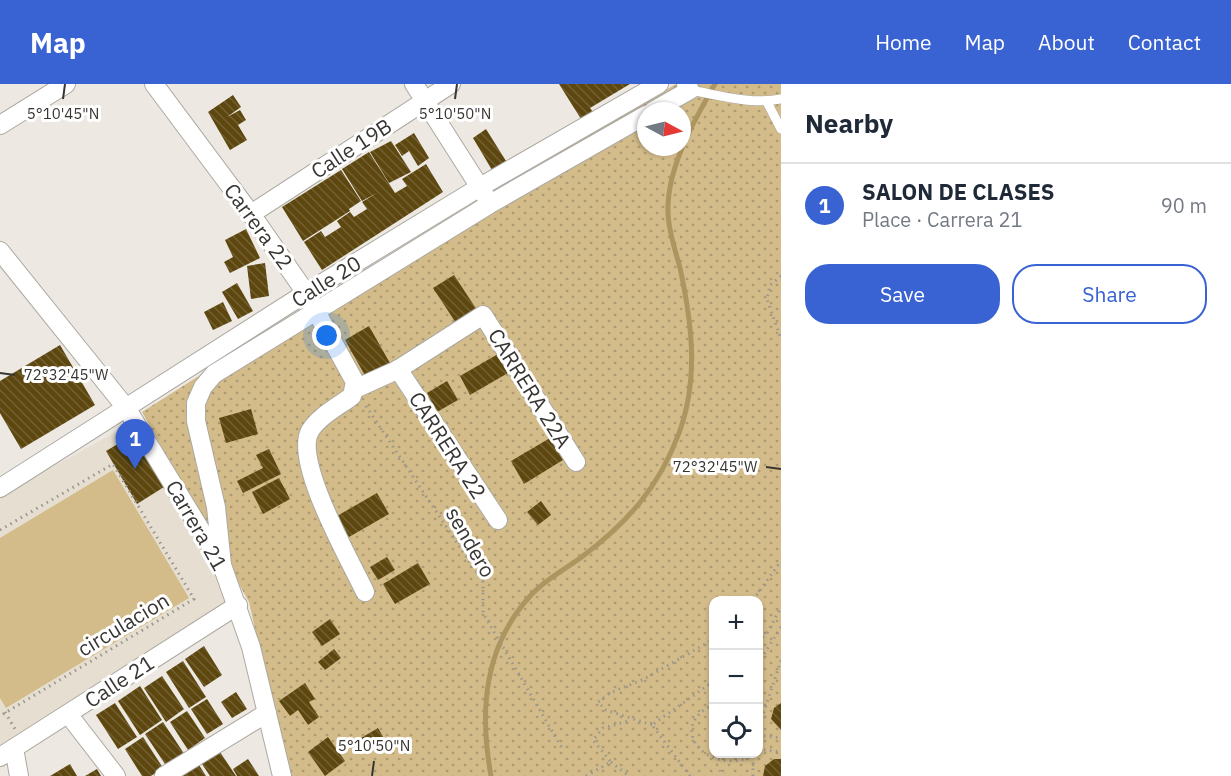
<!DOCTYPE html>
<meta charset="utf-8">
<style>
body{margin:0;font-family:"IBM Plex Sans",sans-serif;background:#f6f6f7;color:#1f2937}
.controls{position:absolute;right:18px;bottom:18px;display:grid;overflow:hidden;border-radius:12px;box-shadow:0 2px 4px #0004}
.controls button{width:54px;height:54px;display:grid;place-items:center;padding:0;border:0;border-bottom:2px solid #e0e1e3;background:#fff;color:#1f2937;font:30px sans-serif}
.compass{position:absolute;left:637px;top:18px;width:54px;height:54px;border-radius:50%;background:#fff;box-shadow:0 2px 4px #0004;rotate:97deg}
.you{position:absolute;left:327px;top:252px;width:21px;height:21px;margin:-15px;border:4px solid #fff;border-radius:50%;background:#1a73e8;box-shadow:0 0 0 9px #1a73e833}
.badge{display:grid;place-items:center;width:39px;height:39px;border-radius:50%;background:#3962d3;color:#fff;font-size:20px;font-weight:700}
.pin{position:absolute;translate:-50% -50px;filter:drop-shadow(0 2px 3px #0008)}
.pin::after{content:'';position:absolute;top:32px;width:21px;height:18px;background:inherit;clip-path:polygon(0 0,100% 0,50% 100%)}
.list{margin:0;padding:0;list-style:none}
h2{display:flex;justify-content:space-between;align-items:center;height:78px;margin:0;padding:0 24px;font-size:26px}
h2 small{font-size:20px;font-weight:400;color:#747a83}
.list li{display:grid;grid-template-columns:39px 1fr auto;gap:18px;align-items:center;box-sizing:border-box;height:84px;padding:0 24px;border-top:2px solid #e0e1e3}
.list b{display:block;font-size:22px;white-space:nowrap}
.list p{margin:0;font-size:20px;white-space:nowrap;color:#747a83}
.list em{font-size:20px;font-style:normal;color:#747a83}
.actions{display:flex;gap:12px;padding:18px 24px}
.actions a{flex:1;padding:14px 0;border:2px solid #3962d3;border-radius:24px;text-align:center;font-size:21px;color:#3962d3}
.actions .main{background:#3962d3;color:#fff}
.icon{flex:none;width:33px;height:33px;fill:none;stroke:currentColor;stroke-width:2;stroke-linecap:round;stroke-linejoin:round}
.map{position:relative;flex:none;width:781px;height:692px;overflow:hidden}
header{display:flex;align-items:center;gap:36px;box-sizing:border-box;height:84px;padding:0 30px;background:#3962d3;color:#fff}
header strong{font-size:28px}
nav{display:flex;gap:33px;margin-inline-start:auto;font-size:21px}
main{display:flex}
aside{flex:1;background:#fff}
.map>svg:first-child{display:block}
</style>
<header>
<strong>Map</strong>
<nav><a>Home</a><a>Map</a><a>About</a><a>Contact</a></nav>
</header>
<main>
<div class="map">
<svg width="781" height="692" viewBox="0 0 781 692">
<defs>
<pattern id="grass-dots" width="8" height="8" patternUnits="userSpaceOnUse" patternTransform="scale(1.5)"><rect width="8" height="8" fill="#d3bc8a"/><path d="M2 2h.1M6 6h.1" fill="none" stroke="#ac9a71" stroke-width="1.8" stroke-linecap="round"/></pattern>
<pattern id="building-back-hatch" width="6" height="6" patternUnits="userSpaceOnUse" patternTransform="scale(1.5)"><rect width="6" height="6" fill="#5d470f"/><path d="M-1 5l2 2M0 0l6 6M5-1l2 2" fill="none" stroke="#716033"/></pattern>
</defs>
<rect width="100%" height="100%" fill="#ede9e2"/>
<path fill="#e6dfd1" d="M130 340 231 517 0 665V412Z"/>
<path fill="url(#grass-dots)" fill-rule="evenodd" d="M676 0H781V692H288L249 518 142 328 448 134ZM646 27H682V63H646ZM714 516H758V670H714Z"/>
<path fill="#d3bc8a" d="M113 386 189 514 6 624 0 614V454Z"/>
<g fill="none" stroke-linecap="round" stroke-linejoin="round">
<path stroke="#ad9560" stroke-width="5" d="M491 692C479 626 484 561 532 510 547 494 566 485 583 472 628 438 659 403 679 349 699 295 692 239 680 184 675 165 667 142 668 122 669 80 695 35 715 0"/>
</g>
<g fill="url(#building-back-hatch)">
<path d="M559 0H630L590 24 593 28 581 35Z"/>
<path d="M233 11 241 23 227 33 240 26 246 36 238 41 247 56 230 66 208 28Z"/>
<path d="M486 45 506 77 492 86 473 54Z"/>
<path d="M414 49 429 74 418 82 409 67 402 72 395 61Z"/>
<path d="M391 57 411 88 389 99 370 68Z"/>
<path d="M369 68 395 109 407 102 402 95 426 80 443 108 322 186 304 158 321 147 325 153 341 143 337 137 350 128 354 133 367 125 362 118 377 109 362 117 342 85Z"/>
<path d="M341 86 361 117 349 125 350 127 303 157 282 123Z"/>
<path d="M246 145 260 174 230 189 224 178 233 173 225 156Z"/>
<path d="M265 179 269 212 251 215 247 182Z"/>
<path d="M454 191 477 226 456 239 433 204Z"/>
<path d="M237 199 253 227 238 235 222 208Z"/>
<path d="M223 218 232 237 213 246 204 228Z"/>
<path d="M369 242 391 281 367 295 345 256Z"/>
<path d="M60 261 95 321 21 365 0 329V297Z"/>
<path d="M498 270 508 289 470 311 460 292Z"/>
<path d="M447 297 458 316 437 328 427 309Z"/>
<path d="M251 325 258 350 226 359 219 334Z"/>
<path d="M133 351 164 403 137 420 106 367Z"/>
<path d="M550 354 563 376 524 400 511 377Z"/>
<path d="M269 365 281 390 243 409 237 397 263 384 256 371Z"/>
<path d="M279 394 290 415 263 430 252 408Z"/>
<path d="M377 409 389 430 349 453 337 432Z"/>
<path d="M541 417 551 431 538 441 527 428Z"/>
<path d="M387 473 395 486 378 496 370 483Z"/>
<path d="M418 479 430 500 395 520 383 500Z"/>
<path d="M330 535 340 550 322 562 312 548Z"/>
<path d="M204 562 222 591 204 603 185 575Z"/>
<path d="M334 565 341 574 325 586 318 578Z"/>
<path d="M183 577 206 613 189 624 166 588Z"/>
<path d="M162 592 184 625 166 638 144 604Z"/>
<path d="M305 599 315 615 309 618 319 633 308 641 298 626 290 632 279 617Z"/>
<path d="M140 602 162 636 140 651 118 617Z"/>
<path d="M236 608 247 625 232 634 221 618Z"/>
<path d="M207 615 223 640 207 650 191 625Z"/>
<path d="M115 619 137 653 118 665 96 631Z"/>
<path d="M781 619V646L771 635 774 624Z"/>
<path d="M187 627 205 654 188 666 170 638Z"/>
<path d="M163 638 185 671 167 683 145 650Z"/>
<path d="M378 644 385 656 369 666 361 654Z"/>
<path d="M143 653 163 684 151 692H142L125 665Z"/>
<path d="M328 653 345 677 325 692 308 668Z"/>
<path d="M218 665 236 692H210L200 677Z"/>
<path d="M248 675 259 692H237L233 685Z"/>
<path d="M774 675H781V692H763L765 682Z"/>
<path d="M70 680 77 692H50Z"/>
<path d="M199 681 206 692H181Z"/>
<path d="M97 685 101 692H85Z"/>
</g>
<g fill="none" stroke-linecap="round" stroke-linejoin="round">
<g stroke="#aca9a2" stroke-width="10">
<g id="lane">
<path d="M690 6C719 11 751 21 781 15"/>
<path d="M767 18 781 45"/>
</g>
</g>
<g stroke="#aca9a2" stroke-width="20">
<g id="street">
<path d="M154 0 251 130 306 209 355 298 352 312C339 322 319 332 310 347 293 377 351 478 365 508"/>
<path d="M414 0 486 113"/>
<path d="M653 27 690 6 686 0"/>
<path d="M0 41 66 0"/>
<path d="M251 130 451 0"/>
<path d="M0 167 127 325 222 481 251 563 282 692"/>
<path d="M398 285 498 436"/>
<path d="M355 305 397 286 483 231 576 378"/>
<path d="M0 404 306 209 480 103 659 0"/>
<path d="M222 481 216 423 196 337V319L203 303 214 290 490 120 646 31"/>
<path d="M68 630 116 692"/>
<path d="M14 664 19 692"/>
<path d="M0 673 238 521"/>
<path d="M164 692 267 629"/>
</g>
</g>
<g stroke="#999691" stroke-width="3" stroke-dasharray="1.5 4.5" stroke-linecap="butt">
<path d="M781 192 770 201 767 215 781 255"/>
<path d="M366 322 483 498V529L562 664"/>
<path d="M0 446 113 380 194 515 0 632"/>
<path d="M753 516 781 477"/>
<path d="M758 557 767 549 781 523"/>
<path d="M758 580 781 543"/>
<path d="M714 620C664 644 708 692 752 672"/>
<path d="M5 628 15 645"/>
<path d="M652 641 606 626 598 618 610 609 644 595 714 555"/>
<path d="M758 646 781 576"/>
<path d="M758 651 781 654"/>
<path d="M758 665 781 668"/>
<path d="M611 678 629 692"/>
<path d="M720 686 721 692"/>
<path d="M586 692 611 678 593 656 603 644 628 637"/>
<path d="M690 692 652 641 714 597"/>
<path d="M753 692V670"/>
</g>
<use href="#lane" stroke="#fff" stroke-width="9"/>
<use href="#street" stroke="#fff" stroke-width="18"/>
</g>
<path fill="none" stroke="#383633" stroke-width="2" d="M63 15 65 0M455 15 457 0M0 289 15 291M766 383 781 385M372 692 374 677"/>
<g text-anchor="middle" dominant-baseline="central" stroke-width="6" stroke-linejoin="round" paint-order="stroke">
<g font-size="21" fill="#383633" stroke="#fff">
<text transform="translate(351 64) rotate(-33)">Calle 19B</text>
<text transform="translate(259 142) rotate(54)">Carrera 22</text>
<text transform="translate(326 197) rotate(-32)">Calle 20</text>
<text transform="translate(530 304) rotate(58)">CARRERA 22A</text>
<text transform="translate(448 361) rotate(57)">CARRERA 22</text>
<text transform="translate(197 441) rotate(60)">Carrera 21</text>
<text transform="translate(471 458) rotate(60)">sendero</text>
<text transform="translate(123 540) rotate(-31)">circulacion</text>
<text transform="translate(119 597) rotate(-33)">Calle 21</text>
</g>
</g>
<g font-size="15" text-anchor="middle" fill="#383633" stroke="#fff" stroke-width="6" stroke-linejoin="round" paint-order="stroke">
<text x="63" y="35">5°10'45"N</text>
<text x="455" y="35">5°10'50"N</text>
<text x="66" y="296">72°32'45"W</text>
<text x="715" y="388">72°32'45"W</text>
<text x="374" y="667">5°10'50"N</text>
</g>
</svg>
<div class="controls">
<button>+</button>
<button>−</button>
<button><svg class="icon" aria-label="locate" viewBox="0 0 24 24"><circle cx="12" cy="12" r="6"/><path d="M12 2v4M12 18v4M2 12h4M18 12h4"/></svg></button>
</div>
<svg class="compass" viewBox="-18 -18 36 36"><path d="M0-13l5 13h-10z" fill="#e53935"/><path d="M0 13l5-13h-10z" fill="#747a83"/></svg>
<div class="you"></div>
<div class="pin badge" style="left:135px;top:385px">1</div>
</div>
<aside>
<h2>Nearby<small></small></h2>
<ul class="list">
<li><span class="badge">1</span><div><b>SALON DE CLASES</b><p>Place · Carrera 21</p></div><em>90 m</em></li>
</ul>
<div class="actions"><a class="main">Save</a><a>Share</a></div>
</aside>
</main>
